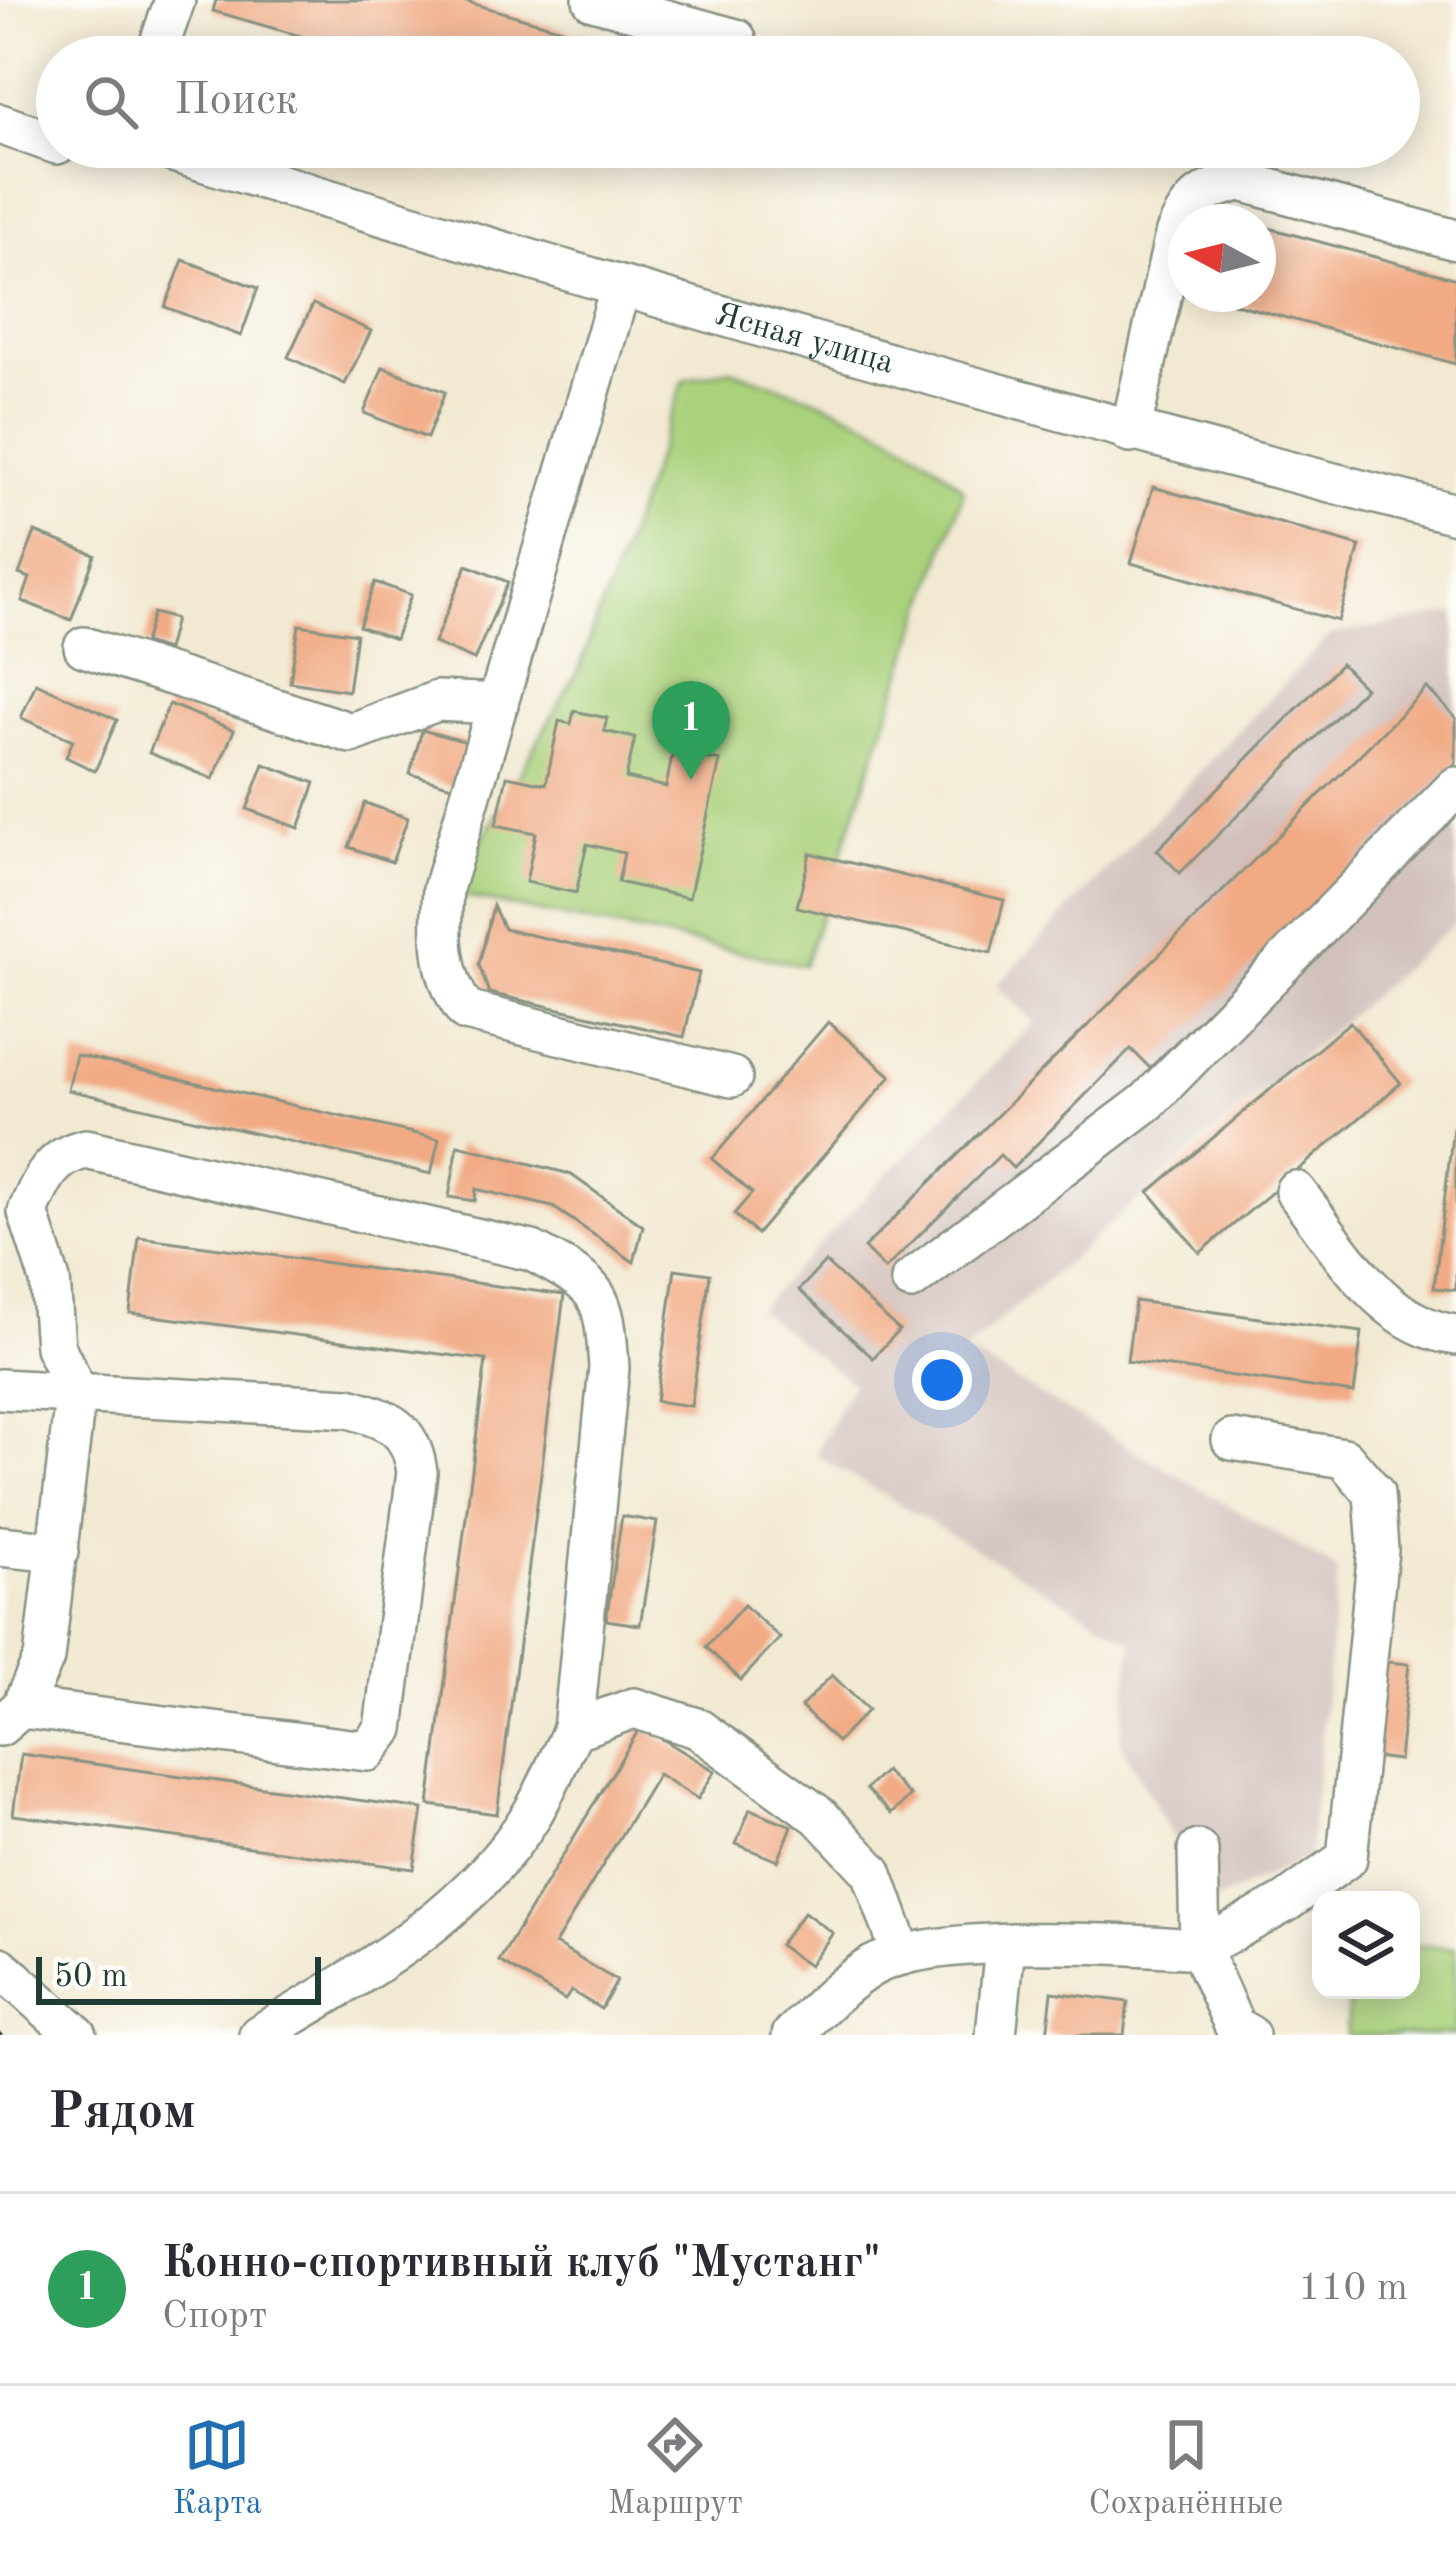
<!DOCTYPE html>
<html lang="ru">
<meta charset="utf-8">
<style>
body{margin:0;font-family:"Old Standard TT",serif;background:#f7f7f7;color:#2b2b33}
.controls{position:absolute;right:36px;bottom:36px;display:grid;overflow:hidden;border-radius:24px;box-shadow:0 6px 30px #0003}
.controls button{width:108px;height:108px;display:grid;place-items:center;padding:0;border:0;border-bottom:3px solid #e1e1e2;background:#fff;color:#2b2b33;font:60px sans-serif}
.compass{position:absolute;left:1168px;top:204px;width:108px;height:108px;border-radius:50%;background:#fff;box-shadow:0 6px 30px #0003;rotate:277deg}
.scale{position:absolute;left:36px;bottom:30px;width:285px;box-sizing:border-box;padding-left:12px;border:6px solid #1f3d34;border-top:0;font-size:33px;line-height:42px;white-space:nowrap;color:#1f3d34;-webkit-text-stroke:9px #fdfcf7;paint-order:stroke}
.you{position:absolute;left:942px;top:1380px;width:42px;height:42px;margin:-30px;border:9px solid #fff;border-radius:50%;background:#1a73e8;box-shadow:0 0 0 18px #1a73e833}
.badge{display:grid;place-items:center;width:78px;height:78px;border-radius:50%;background:#1f6fb2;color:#fff;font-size:39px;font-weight:700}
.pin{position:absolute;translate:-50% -99px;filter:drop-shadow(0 3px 6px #0008)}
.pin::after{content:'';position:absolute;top:63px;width:42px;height:36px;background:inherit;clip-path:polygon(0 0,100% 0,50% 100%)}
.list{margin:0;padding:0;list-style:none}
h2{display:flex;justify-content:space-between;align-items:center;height:156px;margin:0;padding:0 48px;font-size:51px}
h2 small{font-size:39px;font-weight:400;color:#7c7c81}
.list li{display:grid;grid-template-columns:78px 1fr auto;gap:36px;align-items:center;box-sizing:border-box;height:192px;padding:0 48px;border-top:3px solid #e1e1e2}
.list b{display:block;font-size:45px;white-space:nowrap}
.list p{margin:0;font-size:39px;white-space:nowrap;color:#7c7c81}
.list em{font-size:39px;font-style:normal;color:#7c7c81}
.icon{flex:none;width:66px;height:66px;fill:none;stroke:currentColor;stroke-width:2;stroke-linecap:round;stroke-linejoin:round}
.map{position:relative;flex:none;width:1456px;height:2035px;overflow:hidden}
.search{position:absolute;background:#fff;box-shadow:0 6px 30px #0003;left:36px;right:36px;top:36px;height:132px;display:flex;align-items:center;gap:30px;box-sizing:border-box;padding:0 42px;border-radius:66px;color:#7c7c81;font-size:45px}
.sheet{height:348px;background:#fff}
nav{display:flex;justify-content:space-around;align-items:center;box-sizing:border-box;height:168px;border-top:3px solid #e1e1e2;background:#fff;font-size:33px;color:#7c7c81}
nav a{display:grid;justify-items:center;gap:6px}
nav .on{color:#1f6fb2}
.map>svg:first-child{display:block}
</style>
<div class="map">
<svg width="1456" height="2035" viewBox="0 0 1456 2035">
<rect width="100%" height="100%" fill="#fdfcf7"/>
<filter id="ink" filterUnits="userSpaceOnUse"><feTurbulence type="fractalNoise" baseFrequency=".00833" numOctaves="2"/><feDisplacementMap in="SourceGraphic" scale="24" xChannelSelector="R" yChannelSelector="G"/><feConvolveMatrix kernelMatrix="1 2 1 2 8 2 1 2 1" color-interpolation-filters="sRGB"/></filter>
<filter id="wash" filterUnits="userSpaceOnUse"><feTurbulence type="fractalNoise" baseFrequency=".004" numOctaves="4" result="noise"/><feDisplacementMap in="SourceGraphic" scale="48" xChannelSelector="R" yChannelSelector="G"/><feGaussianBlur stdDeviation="2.7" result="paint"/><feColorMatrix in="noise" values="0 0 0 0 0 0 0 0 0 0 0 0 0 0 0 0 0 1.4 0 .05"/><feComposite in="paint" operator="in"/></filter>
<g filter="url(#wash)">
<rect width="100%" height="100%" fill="#f2e9d2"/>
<path fill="#d1c0bc" d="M1456 613V922L965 1351 1338 1570 1309 1856 1210 1904 1120 1741 1133 1641 815 1455 852 1383 757 1309 1035 1022 996 986 1330 635Z"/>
<g fill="#aad17c" stroke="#648758" stroke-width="3">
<path d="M730 369C814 398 902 425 964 490L804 965 451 894 580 667 684 380Z"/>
<path d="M1411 1945 1456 1948V2035H1346L1349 1990H1411Z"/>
</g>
<g id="blocks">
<g fill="#f1aa84">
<path d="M216 0H460L656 56 374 57 213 11Z"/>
<path d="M696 147H735L731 158Z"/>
<path d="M1258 225 1456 279V364L1203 295 1258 294Z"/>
<path d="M183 260 258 288 241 336 165 307Z"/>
<path d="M313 304 371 331 345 384 288 357Z"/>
<path d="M383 367 445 392 427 438 364 413Z"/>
<path d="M1153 487 1360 546 1338 621 1131 563Z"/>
<path d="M35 532 95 555 71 620 22 601 30 578 19 574Z"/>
<path d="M467 565 508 582 474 660 434 643Z"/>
<path d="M375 582 411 595 395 639 359 626Z"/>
<path d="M153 613 175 619 167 650 144 643Z"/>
<path d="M299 625 356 634 348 691 290 682Z"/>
<path d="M1341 664 1365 688 1180 873 1157 850Z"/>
<path d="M36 683 117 720 95 771 66 757 73 740 21 718Z"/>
<path d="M1427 688 1456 718V763L1150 1068 1131 1049 1013 1168 1000 1155 885 1269 864 1248Z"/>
<path d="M169 704 234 730 213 779 149 753Z"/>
<path d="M574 711 607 718 604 731 635 738 626 778 666 787 673 751 720 761 689 898 618 882 624 853 587 844 576 893 526 882 536 833 496 825 507 776 546 784 559 721 571 724Z"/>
<path d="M422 730 467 742 455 787 410 774Z"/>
<path d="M264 764 315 783 299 828 247 809Z"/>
<path d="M365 803 408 818 392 862 349 847Z"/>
<path d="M810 853 1004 900 991 953 797 907Z"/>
<path d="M493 906 504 929 699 973 684 1037 489 993 479 965Z"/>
<path d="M828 1022 891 1076 757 1234 734 1214 752 1193 712 1159Z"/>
<path d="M1350 1022 1401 1083 1200 1253 1149 1192Z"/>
<path d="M76 1055 439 1139 431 1174 68 1090Z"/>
<path d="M1453 1128H1456V1290L1434 1288Z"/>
<path d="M458 1145 570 1174 643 1226 634 1262 553 1207 476 1189 475 1201 449 1197Z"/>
<path d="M139 1237 564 1295 497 1814 429 1805 486 1360 130 1313Z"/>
<path d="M825 1262 899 1330 873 1358 799 1290Z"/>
<path d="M675 1269 710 1274 691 1406 656 1401Z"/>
<path d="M1135 1301 1362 1332 1354 1393 1127 1361Z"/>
<path d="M622 1516 657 1522 640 1625 606 1620Z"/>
<path d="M744 1605 780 1638 741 1680 706 1647Z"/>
<path d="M1377 1661 1409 1664 1399 1760 1366 1756Z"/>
<path d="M832 1675 868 1710 837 1742 801 1707Z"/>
<path d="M641 1726 715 1771 698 1799 658 1774 555 1944 617 1981 601 2009 571 1991 565 2000 499 1961Z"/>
<path d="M21 1754 423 1809 414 1869 13 1815Z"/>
<path d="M885 1771 910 1796 891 1814 866 1789Z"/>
<path d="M750 1809 792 1826 778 1861 736 1844Z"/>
<path d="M804 1912 833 1933 809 1966 779 1945Z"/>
<path d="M1052 1992 1128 2002 1124 2035H1047Z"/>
</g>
</g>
</g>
<g filter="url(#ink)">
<use href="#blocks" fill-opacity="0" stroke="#889383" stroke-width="3"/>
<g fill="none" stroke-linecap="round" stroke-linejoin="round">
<g stroke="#889383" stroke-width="44">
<g id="minor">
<path d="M593 0 736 39"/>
<path d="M155 57 175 0"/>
<path d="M0 124 57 144"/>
<path id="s1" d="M157 147C587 279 1019 405 1456 514"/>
<path d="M620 289 443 889C440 934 439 975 466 1011L732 1077"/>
<path d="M1130 433 1175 235C1190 199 1203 189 1241 181L1456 240"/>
<path d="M84 647 351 733 437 701 498 704"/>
<path d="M1295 1191C1340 1247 1381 1326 1456 1335"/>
<path d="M911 1280 1147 1102 1456 787"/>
<path d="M0 1389 349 1408C390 1420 411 1428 417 1472L384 1729 367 1751 21 1708"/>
<path d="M0 1546 58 1552"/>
<path d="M0 1726 21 1708 44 1658 76 1390 55 1347 50 1280 28 1212C41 1181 51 1156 86 1149L532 1251C600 1288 604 1289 609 1368L573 1730 634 1708 697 1728 819 1816 872 1872 902 1955"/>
<path d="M1198 1850 1200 1949 1286 1902 1347 1858 1378 1550 1374 1493 1344 1458 1232 1440"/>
<path d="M0 1967 77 2035"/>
<path d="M259 2035C359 1975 469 1917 532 1814 548 1788 559 1758 573 1730"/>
<path d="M792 2035C816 2012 840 1986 869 1968 929 1931 1126 1944 1200 1949L1235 2027 1249 2035"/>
<path d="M996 2035 1005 1945"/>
</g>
</g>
<use href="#minor" stroke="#fff" stroke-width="39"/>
<path stroke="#1f3d34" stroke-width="3" d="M0 2034 1 2035"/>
</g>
</g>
<g text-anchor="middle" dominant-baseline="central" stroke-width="9" stroke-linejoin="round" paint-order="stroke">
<g font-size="33" fill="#1f3d34" stroke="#fdfcf7">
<text stroke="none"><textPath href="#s1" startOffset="675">Ясная улица</textPath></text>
</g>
</g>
</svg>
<div class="controls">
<button><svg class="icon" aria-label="layers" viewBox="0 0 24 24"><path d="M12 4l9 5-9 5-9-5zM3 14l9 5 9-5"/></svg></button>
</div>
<svg class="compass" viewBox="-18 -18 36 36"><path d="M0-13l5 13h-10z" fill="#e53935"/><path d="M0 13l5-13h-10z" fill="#7c7c81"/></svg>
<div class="scale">50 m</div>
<div class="you"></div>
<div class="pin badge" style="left:691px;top:780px;background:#2e9e5b">1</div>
<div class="search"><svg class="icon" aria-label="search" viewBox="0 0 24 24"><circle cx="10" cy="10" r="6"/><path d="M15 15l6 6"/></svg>Поиск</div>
</div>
<section class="sheet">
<h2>Рядом<small></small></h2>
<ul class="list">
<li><span class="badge" style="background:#2e9e5b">1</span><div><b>Конно-спортивный клуб &quot;Мустанг&quot;</b><p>Спорт</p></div><em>110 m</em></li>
</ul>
</section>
<nav>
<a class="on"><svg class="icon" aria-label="map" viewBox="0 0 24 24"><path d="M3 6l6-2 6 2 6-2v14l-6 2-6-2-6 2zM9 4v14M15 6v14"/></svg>Карта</a>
<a><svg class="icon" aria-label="directions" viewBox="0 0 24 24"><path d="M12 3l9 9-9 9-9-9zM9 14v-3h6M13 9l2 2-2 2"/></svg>Маршрут</a>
<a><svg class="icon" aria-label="saved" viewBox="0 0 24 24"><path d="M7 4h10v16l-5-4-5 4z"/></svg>Сохранённые</a>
</nav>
